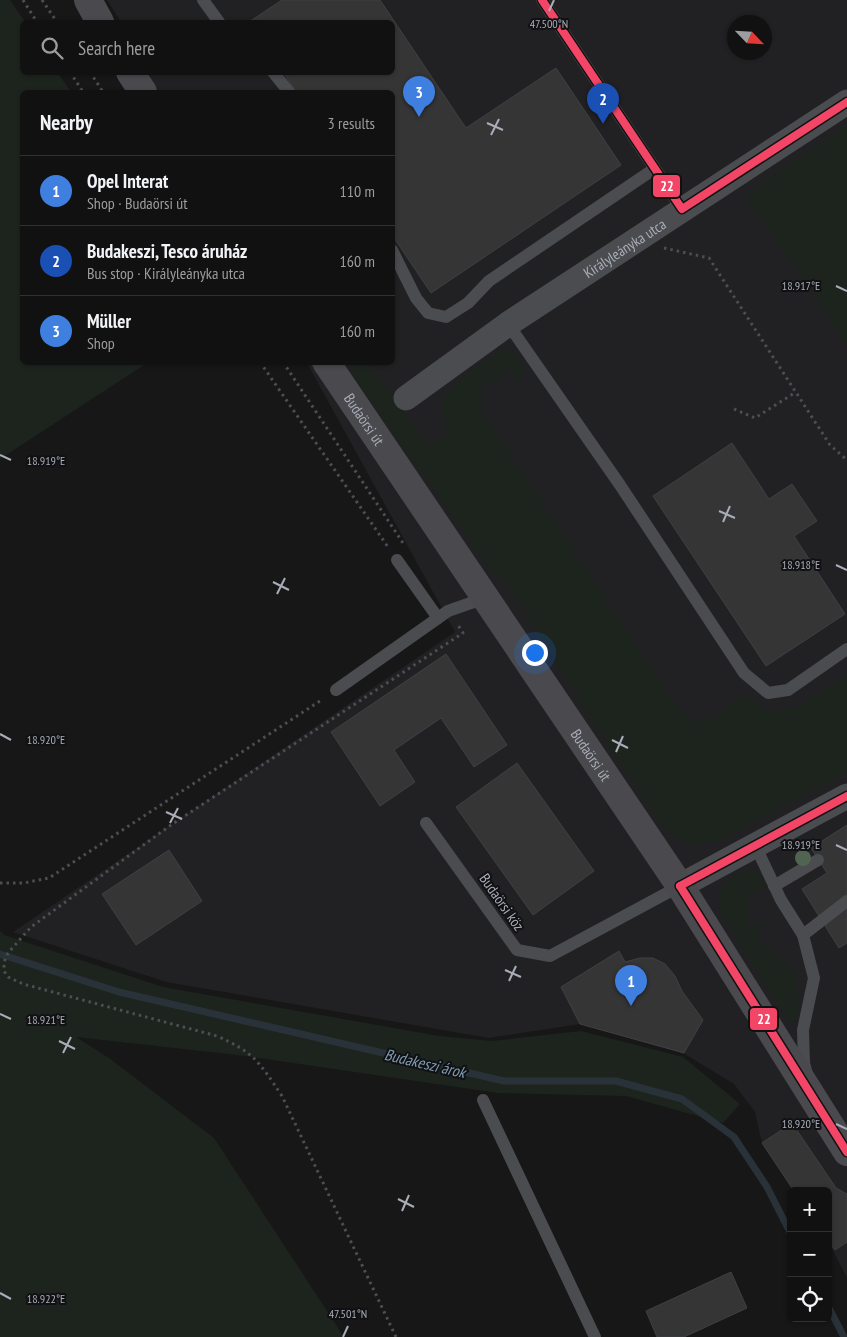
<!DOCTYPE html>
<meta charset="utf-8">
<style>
body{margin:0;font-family:"PT Sans Narrow",sans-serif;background:#1e1f1f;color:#f1f3f6}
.controls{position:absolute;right:15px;bottom:15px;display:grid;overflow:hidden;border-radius:8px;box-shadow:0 1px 4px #0004}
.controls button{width:45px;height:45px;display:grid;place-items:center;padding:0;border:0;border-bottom:1px solid #303131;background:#111;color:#f1f3f6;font:25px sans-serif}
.compass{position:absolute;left:727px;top:15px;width:45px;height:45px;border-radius:50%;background:#111;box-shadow:0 1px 4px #0004;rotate:115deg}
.you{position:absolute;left:534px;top:652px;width:18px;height:18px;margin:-12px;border:4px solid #fff;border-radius:50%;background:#1a73e8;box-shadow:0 0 0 8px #1a73e833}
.badge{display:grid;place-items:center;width:32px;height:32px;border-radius:50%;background:#757880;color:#fff;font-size:16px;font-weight:700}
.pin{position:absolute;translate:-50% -41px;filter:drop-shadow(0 1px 2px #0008)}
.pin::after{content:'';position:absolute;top:26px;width:18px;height:15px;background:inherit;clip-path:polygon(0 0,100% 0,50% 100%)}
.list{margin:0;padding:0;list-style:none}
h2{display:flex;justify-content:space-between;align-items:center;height:65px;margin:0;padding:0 20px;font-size:21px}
h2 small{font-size:16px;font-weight:400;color:#9c9d9f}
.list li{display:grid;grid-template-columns:32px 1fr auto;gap:15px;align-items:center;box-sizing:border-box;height:70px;padding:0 20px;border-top:1px solid #303131}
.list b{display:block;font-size:19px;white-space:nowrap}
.list p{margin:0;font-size:16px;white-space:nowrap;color:#9c9d9f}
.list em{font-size:16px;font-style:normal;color:#9c9d9f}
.icon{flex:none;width:28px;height:28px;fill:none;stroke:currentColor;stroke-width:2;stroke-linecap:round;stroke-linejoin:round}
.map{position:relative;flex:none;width:847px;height:1337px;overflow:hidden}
.search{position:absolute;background:#111;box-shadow:0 1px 4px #0004;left:20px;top:20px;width:375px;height:55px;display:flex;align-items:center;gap:12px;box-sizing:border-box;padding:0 18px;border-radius:8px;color:#9c9d9f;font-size:19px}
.panel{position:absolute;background:#111;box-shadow:0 1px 4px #0004;left:20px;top:90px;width:375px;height:275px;border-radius:8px}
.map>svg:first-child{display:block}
</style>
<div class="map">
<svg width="847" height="1337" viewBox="0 0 847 1337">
<rect width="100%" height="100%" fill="#171717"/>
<path fill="#212123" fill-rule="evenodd" d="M107 0H847V1278L828 1241V1191H794L762 1143 755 1112 734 1084 683 1053 580 1024 489 1038 166 982 13 932 455 632 307 363 392 362V92H159L148 73 392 72V22H121ZM734 22H764V52H734Z"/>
<g fill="#1d241e">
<path d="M0 0H10L25 22H22V72L58 73 71 92H22V362L147 363 0 459Z"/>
<path d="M847 126V344L746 195Z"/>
<path d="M503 350 514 353 523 366 524 371 518 380 511 369 478 391 485 401 479 406 677 706C703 736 716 715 742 697L748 696C756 702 764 710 775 711 796 714 829 686 847 675V772L719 841C693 846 688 844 665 830L591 719 509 586 491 570 343 363H368L429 445 449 433C446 426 442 418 442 410 441 384 483 363 503 350Z"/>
<path d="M745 870C758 870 764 877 766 889L748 890 747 924H759L762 929 754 935 762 947 768 944 783 966 790 962C796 976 804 1010 794 1022L790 1023 720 911C717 888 726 880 745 870Z"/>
<path d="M0 931 4 935 163 987 439 1036 492 1041 581 1031 683 1057 740 1104 723 1123 626 1096 498 1093 246 1056 76 1037 109 1058 214 1138 344 1337H0Z"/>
</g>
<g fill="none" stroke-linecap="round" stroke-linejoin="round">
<g stroke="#2a3239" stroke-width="7">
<path d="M0 954 119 992 504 1081H616L682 1099 734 1137 767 1187 791 1234"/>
<path d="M828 1306 844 1337"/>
</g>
</g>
<g fill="#353536" stroke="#3f4043">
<path d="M282 0H380L466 128 556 68 621 165 431 293 392 235V92H296L283 72H392V22H249Z"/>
<path d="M732 443 769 499 792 484 817 521 794 536 845 614 766 666 653 496Z"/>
<path d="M446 654 507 745 474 767 441 718 394 750 415 782 380 806 331 732Z"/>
<path d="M517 763 594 871 533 915 456 807Z"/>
<path d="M847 825V943L839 948 802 889 827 873 811 848Z"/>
<path d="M169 850 202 901 136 945 102 894Z"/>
<path d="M619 951 625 962 640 958H653L665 964 675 976 682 991 703 1020 684 1053 580 1024 561 987Z"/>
<path d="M792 1123 836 1188 847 1194V1242L835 1250 828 1241V1191H794L762 1143Z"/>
<path d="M731 1272 747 1308 684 1337H657L646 1311Z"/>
</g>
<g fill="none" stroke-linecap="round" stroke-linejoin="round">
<g stroke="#4d4e52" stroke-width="3" stroke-dasharray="2.5 4" stroke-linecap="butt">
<path d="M23 0 37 22"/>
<path d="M42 0 57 22"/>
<path d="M70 72 83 92"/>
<path d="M90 72 103 92"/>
<path d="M664 248 709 258 830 445 847 460"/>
<path d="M260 362 388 547"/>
<path d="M283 362 403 543"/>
<path d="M734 409 755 418 796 392"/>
<path d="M0 883H24L49 878 323 699"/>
<path d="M396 1337 282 1096C259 1062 255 1053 217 1036L23 984 8 977 4 971V962L8 953 31 927 171 825 463 633 458 625"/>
</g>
<g stroke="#4b4c50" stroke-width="12">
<path d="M203 0 219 22"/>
<path d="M542 0 682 209"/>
<path d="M273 72 289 92"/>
<path d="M392 250 416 298 428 313 446 317 468 303 489 281 654 169"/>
<path d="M508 324 620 485 744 673 768 693 788 690 847 649"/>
<path d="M397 560 438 618"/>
<path d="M336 690 448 611 485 598"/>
<path d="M426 823 517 950 550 956 680 886"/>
<path d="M756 847 781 900 803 935"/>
<path d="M774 886 818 860"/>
<path d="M807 1074 804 1063 803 1030 814 978 803 935 847 901"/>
<path d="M483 1100 595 1337"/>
</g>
<g stroke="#4b4c50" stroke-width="25">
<path id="s1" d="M406 398 508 324 847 102"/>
<path d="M680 886 847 796"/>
</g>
<g stroke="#4a4a4e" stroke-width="28">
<path d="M88 0 100 22"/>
<path d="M130 72 143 92"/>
<path id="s2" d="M326 362 680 886 847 1152"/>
</g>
<g stroke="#111113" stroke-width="11">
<g id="bus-1">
<path d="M542 0 682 209 847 102"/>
<path d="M680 886 847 1152"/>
<path d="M680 886 847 796"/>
</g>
</g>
<use href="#bus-1" stroke="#f34667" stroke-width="8"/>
</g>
<circle fill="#506451" cx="803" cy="858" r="8"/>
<path fill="none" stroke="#a8adb8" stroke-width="2" d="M549 11 554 0M487 123 503 130M491 135 499 119M836 286 847 291M0 455 11 460M719 511 735 518M723 522 730 506M836 565 847 570M273 582 289 590M277 594 285 578M0 734 11 740M612 740 628 748M616 752 623 736M166 812 182 819M170 823 178 808M836 845 847 850M505 970 521 977M509 981 516 966M0 1014 11 1019M59 1041 75 1049M63 1053 71 1037M836 1124 847 1129M398 1199 414 1207M402 1211 409 1195M0 1293 11 1299M343 1337 348 1326"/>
<g text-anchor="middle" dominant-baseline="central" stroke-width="4" stroke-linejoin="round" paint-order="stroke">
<g font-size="15" fill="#a8adb8" stroke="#111113">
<text stroke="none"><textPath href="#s1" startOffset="265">Királyleányka utca</textPath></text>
<text stroke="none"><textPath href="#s2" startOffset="69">Budaörsi út</textPath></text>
<text stroke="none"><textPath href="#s2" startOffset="474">Budaörsi út</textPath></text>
<text transform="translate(502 902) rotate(55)">Budaörsi köz</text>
</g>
<g font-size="16" font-style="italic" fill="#7f9bb3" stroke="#111113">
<text transform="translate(425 1063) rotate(13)">Budakeszi árok</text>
</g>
</g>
<g font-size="12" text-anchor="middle" fill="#a8adb8" stroke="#111113" stroke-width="4" stroke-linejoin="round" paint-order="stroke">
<text x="549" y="28">47.500°N</text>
<text x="801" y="290">18.917°E</text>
<text x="46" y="465">18.919°E</text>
<text x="801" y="569">18.918°E</text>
<text x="46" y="744">18.920°E</text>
<text x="801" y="849">18.919°E</text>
<text x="46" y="1024">18.921°E</text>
<text x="801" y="1128">18.920°E</text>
<text x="46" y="1303">18.922°E</text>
<text x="348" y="1318">47.501°N</text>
</g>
<g stroke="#111113" stroke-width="2">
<rect x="652" y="174" width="29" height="24" rx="5" fill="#f34667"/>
<rect x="749" y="1007" width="29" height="24" rx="5" fill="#f34667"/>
</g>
<g font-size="14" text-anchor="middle" font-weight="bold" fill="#fff">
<text x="667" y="191">22</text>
<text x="764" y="1024">22</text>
</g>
</svg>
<div class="controls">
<button>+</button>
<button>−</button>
<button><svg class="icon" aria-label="locate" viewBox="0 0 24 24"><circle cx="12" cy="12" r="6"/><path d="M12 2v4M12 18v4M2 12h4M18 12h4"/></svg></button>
</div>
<svg class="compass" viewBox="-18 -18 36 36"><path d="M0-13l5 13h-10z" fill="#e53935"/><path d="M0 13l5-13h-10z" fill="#9c9d9f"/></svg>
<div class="you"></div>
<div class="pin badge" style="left:631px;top:1006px;background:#3f7fe0">1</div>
<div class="pin badge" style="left:603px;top:124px;background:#1a4fb4">2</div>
<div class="pin badge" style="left:419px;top:117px;background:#3f7fe0">3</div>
<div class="search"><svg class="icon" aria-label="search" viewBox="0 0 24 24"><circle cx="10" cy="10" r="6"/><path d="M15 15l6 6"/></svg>Search here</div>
<section class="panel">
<h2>Nearby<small>3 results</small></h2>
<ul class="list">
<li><span class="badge" style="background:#3f7fe0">1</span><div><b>Opel Interat</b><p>Shop · Budaörsi út</p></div><em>110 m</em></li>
<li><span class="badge" style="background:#1a4fb4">2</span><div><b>Budakeszi, Tesco áruház</b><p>Bus stop · Királyleányka utca</p></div><em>160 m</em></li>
<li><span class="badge" style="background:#3f7fe0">3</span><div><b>Müller</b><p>Shop</p></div><em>160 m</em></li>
</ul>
</section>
</div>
